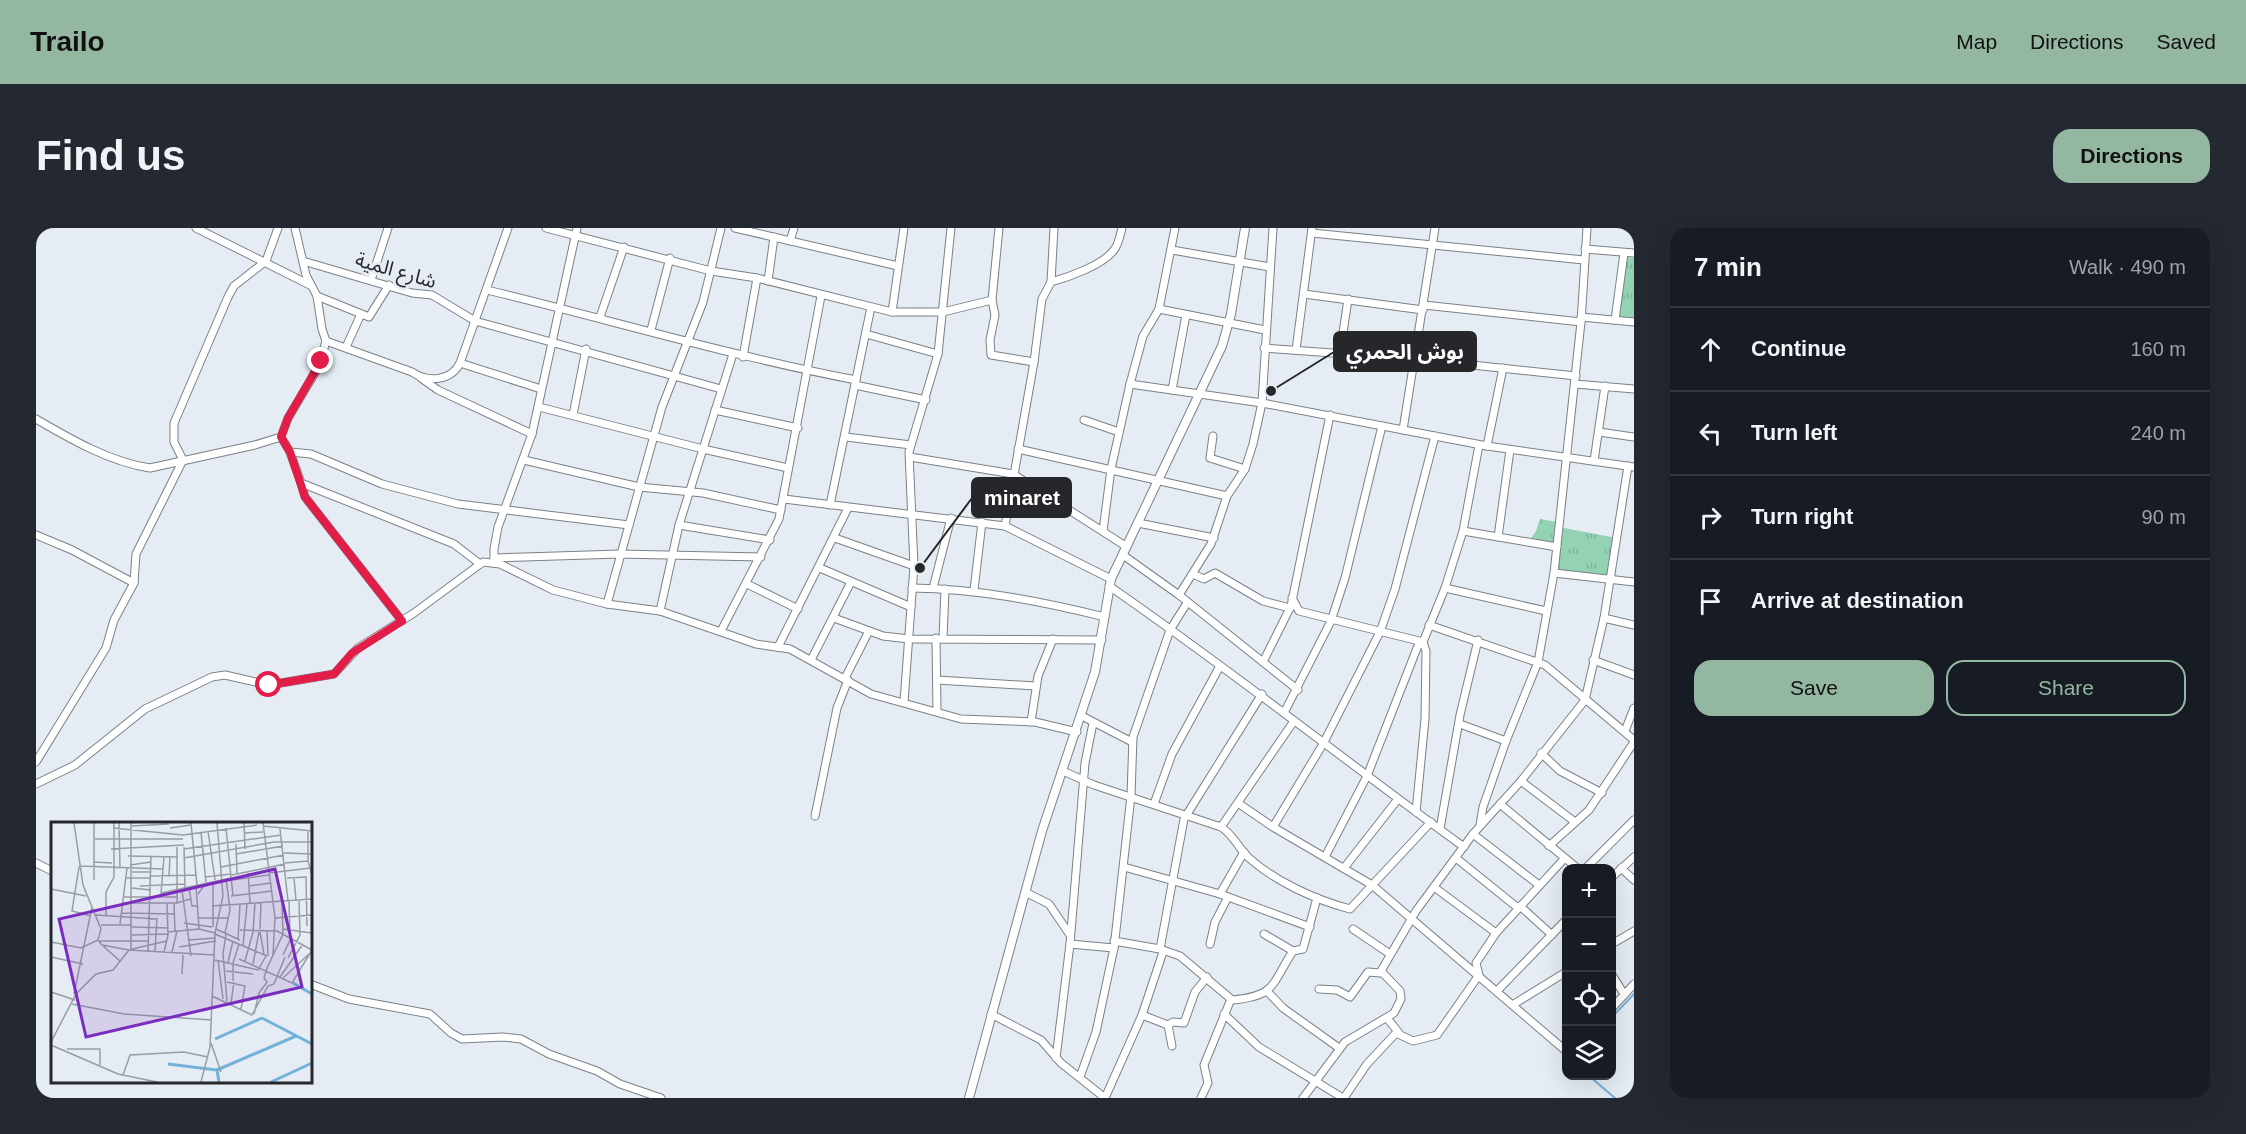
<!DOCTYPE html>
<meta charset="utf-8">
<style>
body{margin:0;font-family:Arial,"Noto Sans Arabic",sans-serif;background:#242831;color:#f1f3f6}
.controls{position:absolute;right:18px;bottom:18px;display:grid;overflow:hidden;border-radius:12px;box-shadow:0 6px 24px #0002}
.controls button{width:54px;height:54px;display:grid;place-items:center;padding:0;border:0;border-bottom:2px solid #363941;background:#171b24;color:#f1f3f6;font:30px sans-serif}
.stop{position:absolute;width:18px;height:18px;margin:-14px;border:4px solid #e11d48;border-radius:50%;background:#fff}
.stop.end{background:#e11d48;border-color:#fff;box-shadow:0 2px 6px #0008}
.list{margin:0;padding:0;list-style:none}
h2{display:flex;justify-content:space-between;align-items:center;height:78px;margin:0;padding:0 24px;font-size:26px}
h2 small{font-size:20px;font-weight:400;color:#9ea1a6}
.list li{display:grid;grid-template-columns:39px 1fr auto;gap:18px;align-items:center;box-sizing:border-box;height:84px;padding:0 24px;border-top:2px solid #363941}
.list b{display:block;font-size:22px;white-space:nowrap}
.list em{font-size:20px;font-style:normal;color:#9ea1a6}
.actions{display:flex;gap:12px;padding:18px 24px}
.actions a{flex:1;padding:14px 0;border:2px solid #94b7a1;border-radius:18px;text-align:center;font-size:21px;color:#94b7a1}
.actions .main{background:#94b7a1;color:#111}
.icon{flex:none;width:33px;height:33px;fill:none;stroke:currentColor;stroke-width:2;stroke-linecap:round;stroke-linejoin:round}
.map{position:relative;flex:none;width:1598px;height:870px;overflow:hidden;border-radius:18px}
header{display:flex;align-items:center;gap:36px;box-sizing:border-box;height:84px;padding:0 30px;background:#94b7a1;color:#111}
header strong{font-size:28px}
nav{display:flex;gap:33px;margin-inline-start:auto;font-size:21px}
.intro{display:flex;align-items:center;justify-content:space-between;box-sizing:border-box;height:144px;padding:0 36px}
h1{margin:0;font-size:42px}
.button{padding:15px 27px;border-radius:18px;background:#94b7a1;color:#111;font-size:21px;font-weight:700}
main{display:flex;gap:36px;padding:0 36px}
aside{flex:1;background:#171b24;border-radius:18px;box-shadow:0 6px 24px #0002}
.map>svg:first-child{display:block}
</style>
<header>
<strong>Trailo</strong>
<nav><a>Map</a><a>Directions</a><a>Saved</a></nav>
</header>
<div class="intro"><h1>Find us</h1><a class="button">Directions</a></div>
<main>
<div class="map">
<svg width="1598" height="870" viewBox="0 0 1598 870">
<defs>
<pattern id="grass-tufts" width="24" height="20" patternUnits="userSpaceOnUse" patternTransform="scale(1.5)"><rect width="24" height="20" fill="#93d2b3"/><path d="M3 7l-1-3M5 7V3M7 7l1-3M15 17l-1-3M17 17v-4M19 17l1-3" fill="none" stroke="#7fb49a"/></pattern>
</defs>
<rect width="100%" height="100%" fill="#e5ecf3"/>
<g fill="url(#grass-tufts)">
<path d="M1590 29 1598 30V92H1583Z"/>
<path d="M1504 291 1521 294 1518 317 1493 313 1500 303Z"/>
<path d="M1523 299 1580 310 1573 350 1519 342Z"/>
</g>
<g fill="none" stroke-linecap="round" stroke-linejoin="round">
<g stroke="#72b1da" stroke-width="2">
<path d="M1576 789 1598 766"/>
<path d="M1553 848 1579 870"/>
</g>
<g stroke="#7a8187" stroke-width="9">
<g id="minor">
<path d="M160 0 274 57"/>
<path d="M510 0 675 43 721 50 856 84H907L956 72"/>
<path d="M699 0 862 38"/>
<path d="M963 0 956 72 959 87 954 112 955 127 998 134"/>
<path d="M1276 5 1548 32"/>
<path d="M754 13 758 0"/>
<path d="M1549 21 1598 25"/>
<path d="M1136 22 1234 39"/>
<path d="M267 33 376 65 396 67 439 93 685 161"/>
<path d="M335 52 352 0"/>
<path d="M732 53 738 9"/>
<path d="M1015 54C1033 49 1067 37 1078 22 1083 16 1084 7 1086 0"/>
<path d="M451 62C575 92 695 128 820 152"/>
<path d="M1268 66 1387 82"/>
<path d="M281 68 333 89 353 57"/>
<path d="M1388 77 1545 94"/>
<path d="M1123 81 1229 102"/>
<path d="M856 84 868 0"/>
<path d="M564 89 588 19"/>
<path d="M1545 89 1598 94"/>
<path d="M1579 92 1588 25"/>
<path d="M615 102 634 30"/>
<path d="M830 106 902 126"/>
<path d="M290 113 376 144C392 155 415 153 424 135L505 161"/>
<path d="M310 119 325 86"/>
<path d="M1228 120 1380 131 1540 148"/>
<path d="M1260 122 1276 0"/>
<path d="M1304 125 1312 71"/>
<path d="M707 129 721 50"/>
<path d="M424 135 472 0"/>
<path d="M385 150 402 162 496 206"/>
<path d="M1094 156 1226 175 1451 218 1598 239"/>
<path d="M1539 156 1598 161"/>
<path d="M819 157 890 172"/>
<path d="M1136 162 1150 87"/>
<path d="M503 179 667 221 752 240"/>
<path d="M679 182 762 200"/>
<path d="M537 187 550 121"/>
<path d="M0 191C34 211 74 234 114 240L219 217 245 209"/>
<path d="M1048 192 1083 204"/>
<path d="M1367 202 1399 0"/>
<path d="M1563 204 1598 209"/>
<path d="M1177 208 1174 230 1209 241"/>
<path d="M245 209 254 224 265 255 418 316 444 336"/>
<path d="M245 209 252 190 283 138 290 113 286 101 281 68 270 47 259 0"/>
<path d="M810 209 875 217"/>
<path d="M1451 218 1467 140"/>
<path d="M982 221 1191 268"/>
<path d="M254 224 275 226 346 256 422 276 593 297"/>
<path d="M874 229 977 246 1091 319"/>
<path d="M147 232 138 214V195L192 69 198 58 230 33 242 0"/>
<path d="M488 232 603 259 667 265 745 282"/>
<path d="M1558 233 1569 158"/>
<path d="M265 255 269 269 366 393"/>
<path d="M748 271 969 298 1075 351"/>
<path d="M794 277 835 79"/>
<path d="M1102 295 1178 310"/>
<path d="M643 297 734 312"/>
<path d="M969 298 998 134 1006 71 1015 54 1018 0"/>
<path d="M1067 303 1075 241 1094 156 1107 108 1123 81 1139 0"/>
<path d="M1427 303 1521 319"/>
<path d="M0 307 36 322 98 355"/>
<path d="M1462 309 1474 222"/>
<path d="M799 310 878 338"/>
<path d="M1087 327 1143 367 1262 462"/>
<path d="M458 330 584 326 725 329"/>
<path d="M458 335V321L462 299 496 206 541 0"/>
<path d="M784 340 875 379"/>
<path d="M1518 345 1598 354"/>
<path d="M1157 346 1168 351 1179 345 1227 373 1254 380"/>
<path d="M711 356 762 381"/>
<path d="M1073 358C1194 441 1309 533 1428 619"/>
<path d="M876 360C943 361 1004 373 1069 389"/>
<path d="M897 360 915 290"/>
<path d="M1409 360 1510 383"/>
<path d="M938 362 946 294"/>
<path d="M1143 367 1175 316 1191 268 1209 241 1217 216 1226 175 1237 0"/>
<path d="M1256 370 1263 383 1387 414 1409 360 1427 303 1443 217"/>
<path d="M571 376 626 179 667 74 685 0"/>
<path d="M624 383 643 297 697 126"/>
<path d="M798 390 847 408 873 411 1066 412"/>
<path d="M1568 390 1598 397"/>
<path d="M1393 397 1509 437 1598 512"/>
<path d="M685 403 743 291 785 68"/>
<path d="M900 410 901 483"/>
<path d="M907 410 909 361"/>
<path d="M742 419 812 280"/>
<path d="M775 432 815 354"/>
<path d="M1557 432 1598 447"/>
<path d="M1227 434 1255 378 1294 187"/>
<path d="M809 450 833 403"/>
<path d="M901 452 999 458"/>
<path d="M868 474 878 338 873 224 902 126 915 0"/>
<path d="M1248 485 1295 393 1309 350 1346 198"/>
<path d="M1046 488 1096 514"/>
<path d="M995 494 1002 448 1017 411"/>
<path d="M1424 496 1470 513"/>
<path d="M1589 503 1598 480"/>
<path d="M1505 525 1524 543 1566 565"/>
<path d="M0 534 70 420 78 392 98 355 100 326 147 232"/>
<path d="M1027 543 1058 557 1185 599C1198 607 1202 620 1213 630 1240 654 1280 672 1314 681L1395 594"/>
<path d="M1485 553 1539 594"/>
<path d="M0 556 39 537 109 481 176 449 189 447 233 457 298 446 322 420 378 385 447 334 464 336 517 362 571 376 624 383 720 416 754 421 835 466 925 491 999 494 1041 504"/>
<path d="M1202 575 1237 599 1336 657 1530 823"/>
<path d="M1118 576 1136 526 1184 438"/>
<path d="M1464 576 1541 640"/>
<path d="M1380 584 1389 491 1390 423 1387 414"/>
<path d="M779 588 801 480 812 452"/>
<path d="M1444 597 1447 579 1470 513 1502 434 1518 345 1545 94 1551 0"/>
<path d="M1185 599 1258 493"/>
<path d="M1237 599 1287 516 1344 404 1359 361 1399 208"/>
<path d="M1404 601 1424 487 1442 412"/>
<path d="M1437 606 1503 657"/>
<path d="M1513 618 1553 582 1598 514"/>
<path d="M1289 629 1331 548 1383 415"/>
<path d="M1420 630 1482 680"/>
<path d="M0 635 16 643"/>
<path d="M1088 639 1184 666 1274 699"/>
<path d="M1308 640 1362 571"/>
<path d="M1550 640 1598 592"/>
<path d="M1585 640 1598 652"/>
<path d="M1576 649 1598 629"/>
<path d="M1398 659 1460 705"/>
<path d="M989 664 1013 676 1034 707"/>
<path d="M1184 666 1208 624"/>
<path d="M1484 678 1516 707"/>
<path d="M1317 701 1354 726"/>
<path d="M1228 706 1257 723 1267 721 1281 670"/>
<path d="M1078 713 1124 721 1144 728 1195 771 1168 837 1172 855 1165 870"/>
<path d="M1034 716 1078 720"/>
<path d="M1174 716 1179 694 1192 669"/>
<path d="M1576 716 1598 703"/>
<path d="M1124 721 1148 591 1226 466"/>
<path d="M1576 747 1588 766"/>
<path d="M274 756 313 771 394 786 415 805 426 811 467 809 485 811 513 826 561 843 584 856 625 870"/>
<path d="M1283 761 1301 762 1314 769 1332 744 1344 745"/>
<path d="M1231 763 1247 780 1303 820"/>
<path d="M1461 763 1530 692"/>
<path d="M1196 772C1240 768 1235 757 1257 723"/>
<path d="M1478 776 1530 744"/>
<path d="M1576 780 1598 756"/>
<path d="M955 786 1005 812 1025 835 1069 870 1106 787 1127 724"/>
<path d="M1188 786 1223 819 1307 870"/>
<path d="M1106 787 1132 797 1137 794 1148 795 1159 764 1171 749"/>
<path d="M1351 790 1363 805"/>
<path d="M1132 797 1136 818"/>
<path d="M1020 830 1034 716 1049 535 1057 495"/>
<path d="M1044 849 1060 804 1078 720 1095 568 1097 509 1134 402 1151 375"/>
<path d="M1267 870 1309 814 1358 785 1365 771 1364 763 1345 743 1380 683 1437 606 1485 553 1549 472 1568 390 1592 238"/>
<path d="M1308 870 1331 836 1360 805 1377 813 1401 807 1443 747 1440 735 1460 705 1528 631"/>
</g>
</g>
<g stroke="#7a8187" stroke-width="10">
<path id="tertiary" d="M933 870 1006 603 1059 444 1075 351 1186 118 1195 86 1209 0"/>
</g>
<use href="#minor" stroke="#fff" stroke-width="7"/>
<use href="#tertiary" stroke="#fff" stroke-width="8"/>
</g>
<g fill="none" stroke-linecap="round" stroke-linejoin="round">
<path stroke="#e11d48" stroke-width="8" d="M233 457 298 446 316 425 366 393 269 269 254 224 245 209 252 190 285 133"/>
</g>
<g text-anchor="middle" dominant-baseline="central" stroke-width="6" stroke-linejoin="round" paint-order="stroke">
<g font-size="20" fill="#25272a" stroke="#e5ecf3">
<text transform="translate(360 42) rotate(16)">شارع المية</text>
</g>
</g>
<g transform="translate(15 594)">
<rect width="261" height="261" fill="#e5ecf3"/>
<path fill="none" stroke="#72b1da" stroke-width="3" d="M242 161 261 172M211 196 261 222M164 217 211 196M117 242 166 248 168 260M166 248 245 214M220 260 261 241"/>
<path fill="none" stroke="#989da3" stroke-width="1.5" d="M68 1 69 46M80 1V128M140 1 146 63M193 1 194 27M212 1 224 96 222 133M80 4 118 2M212 4 261 9M62 6 132 13 206 3M119 6 140 3M175 6 182 74M229 7 237 79M157 9 164 58M257 9V39L261 53M193 11 212 10M44 17H132M185 22 186 51M133 25 134 67M60 27 133 23M133 27 230 13M233 31 261 32M185 32 232 24M77 34 127 35M133 36 223 20H261M43 40 61 41M234 41 257 39M79 43 100 40M28 44 112 47M28 45 21 89 40 94M170 45 233 33M197 49 199 81M81 50H100M218 51 260 46M181 53 234 42M100 54 145 53M118 55 119 34M154 55 180 52M74 56H100M236 56 255 55 256 104M243 56 245 78M43 58V1M181 58 218 53M89 64 134 62M145 64 148 107M198 64 220 61M81 66 100 68M138 66 141 84H147M0 67 35 74M131 68 140 134M110 71 180 56M110 72 113 34M147 72 155 61 150 10M180 74 221 69M72 75H126M238 79 239 115M72 81H126L139 77M123 81 124 110M126 81V25M161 84 261 77M71 91 123 92M45 93 105 97M55 94V70L63 55V1M148 96H177M224 96 261 93M133 101 161 105M69 102 76 46M50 103H81M81 105 117 106M162 105V59M165 107 189 118M209 107 210 81M232 107 261 111M189 108 226 109 261 128M216 108 217 134M117 110 148 107 164 111M209 110 213 132M174 111 179 88 175 56M164 112 216 134M175 112 172 132 176 179M81 113 117 112M187 117 189 82M47 118 51 123 78 128 164 133M137 118 165 116M49 119H97M0 120 30 126 47 118 50 107 32 63 23 1M52 124 69 139M192 124 196 82M128 125 165 119M81 127 116 119M104 129 106 96M97 130 100 34M113 130 117 113 116 82M121 130 126 109M232 133 240 116M0 135 32 142M237 136 249 113 248 78M188 137 241 161 261 128M164 138 207 148 215 134M167 138 172 177M194 139 202 110 204 81M177 140 182 119M202 142 208 110M175 149 202 152M131 152 132 133M229 155 252 122M232 156 258 132M182 159V141L188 122M176 160 194 164 190 187M0 170 24 178M23 172 41 85M161 174 201 193 217 164 223 162 234 135M180 181 183 160M21 182 73 192 161 198M203 192 208 171 216 160 213 156 216 146 232 112 231 79M0 220 25 172 45 152 62 148 78 128M160 221 170 250M0 223 67 252 106 260M16 227H49V243M72 253 79 233 133 230 157 235M150 260 159 225 164 111 172 74 166 1"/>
<path fill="#7b2cbf" fill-opacity="0.15" stroke="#7b2cbf" stroke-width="3" d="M224 47 251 165 35 215 8 97Z"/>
<rect width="261" height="261" fill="none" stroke="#25272a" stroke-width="3"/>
</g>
<path fill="none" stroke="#25272a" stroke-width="2" d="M1235 163L1298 124M884 340L936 270"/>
<g fill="#25272a" stroke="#e5ecf3" stroke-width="2">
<circle cx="1235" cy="163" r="6"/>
<circle cx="884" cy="340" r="6"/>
</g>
<g fill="#25272a" stroke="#25272a" stroke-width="2">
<rect x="1298" y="104" width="142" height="39" rx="6"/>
<rect x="936" y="250" width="99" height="39" rx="6"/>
</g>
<g font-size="21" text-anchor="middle" font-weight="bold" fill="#fff">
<text x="1369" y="131">بوش الحمري</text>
<text x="986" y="277">minaret</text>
</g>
</svg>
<div class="controls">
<button>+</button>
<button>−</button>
<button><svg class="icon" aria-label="locate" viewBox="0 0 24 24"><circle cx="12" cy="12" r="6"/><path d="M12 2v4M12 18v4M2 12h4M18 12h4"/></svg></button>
<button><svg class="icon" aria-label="layers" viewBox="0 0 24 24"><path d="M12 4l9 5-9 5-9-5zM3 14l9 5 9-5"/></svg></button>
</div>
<div class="stop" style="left:233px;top:457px"></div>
<div class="stop end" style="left:285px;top:133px"></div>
</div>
<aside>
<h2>7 min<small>Walk · 490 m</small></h2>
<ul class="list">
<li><svg class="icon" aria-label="ahead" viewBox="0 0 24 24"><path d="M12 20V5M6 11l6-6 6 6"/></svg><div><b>Continue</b></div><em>160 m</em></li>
<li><svg class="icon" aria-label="left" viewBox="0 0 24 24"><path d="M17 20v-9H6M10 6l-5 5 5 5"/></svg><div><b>Turn left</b></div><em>240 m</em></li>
<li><svg class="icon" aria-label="right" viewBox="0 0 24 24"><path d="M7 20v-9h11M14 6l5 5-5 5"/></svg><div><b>Turn right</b></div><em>90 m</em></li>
<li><svg class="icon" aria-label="arrive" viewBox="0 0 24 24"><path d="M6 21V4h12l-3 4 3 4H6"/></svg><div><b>Arrive at destination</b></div></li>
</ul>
<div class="actions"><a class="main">Save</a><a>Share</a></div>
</aside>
</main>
